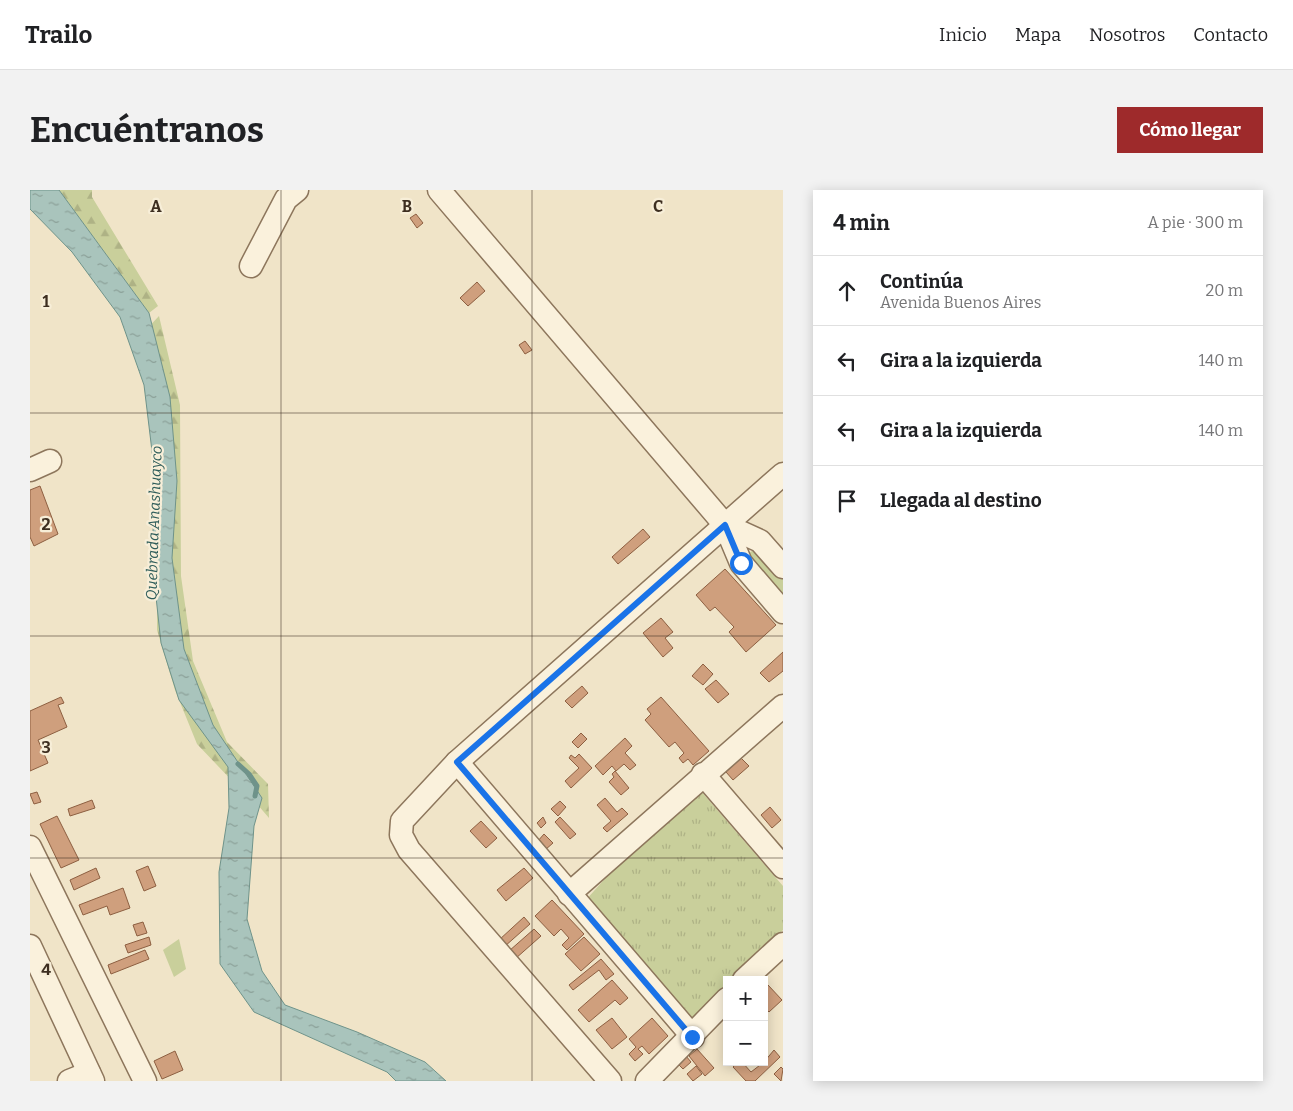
<!DOCTYPE html>
<html lang="es">
<meta charset="utf-8">
<style>
body{margin:0;font-family:Bitter,serif;background:#f2f2f2;color:#202124}
.controls{position:absolute;right:15px;bottom:15px;display:grid;overflow:hidden;border-radius:0px;box-shadow:0 2px 12px #0003}
.controls button{width:45px;height:45px;display:grid;place-items:center;padding:0;border:0;border-bottom:1px solid #e0e0e0;background:#fff;color:#202124;font:25px sans-serif}
.stop{position:absolute;width:15px;height:15px;margin:-11px;border:4px solid #1a73e8;border-radius:50%;background:#fff}
.stop.end{background:#1a73e8;border-color:#fff;box-shadow:0 1px 5px #0008}
.list{margin:0;padding:0;list-style:none}
h2{display:flex;justify-content:space-between;align-items:center;height:65px;margin:0;padding:0 20px;font-size:21px}
h2 small{font-size:16px;font-weight:400;color:#757577}
.list li{display:grid;grid-template-columns:32px 1fr auto;gap:15px;align-items:center;box-sizing:border-box;height:70px;padding:0 20px;border-top:1px solid #e0e0e0}
.list b{display:block;font-size:19px;white-space:nowrap}
.list p{margin:0;font-size:16px;white-space:nowrap;color:#757577}
.list em{font-size:16px;font-style:normal;color:#757577}
.icon{flex:none;width:28px;height:28px;fill:none;stroke:currentColor;stroke-width:2;stroke-linecap:round;stroke-linejoin:round}
.map{position:relative;flex:none;width:753px;height:891px;overflow:hidden;border-radius:0px}
header{display:flex;align-items:center;gap:30px;box-sizing:border-box;height:70px;padding:0 25px;background:#fff;border-bottom:1px solid #e0e0e0}
header strong{font-size:24px}
nav{display:flex;gap:28px;margin-inline-start:auto;font-size:18px}
.intro{display:flex;align-items:center;justify-content:space-between;box-sizing:border-box;height:120px;padding:0 30px}
h1{margin:0;font-size:35px}
.button{padding:12px 22px;border-radius:0px;background:#9e2a2b;color:#fff;font-size:18px;font-weight:700}
main{display:flex;gap:30px;padding:0 30px}
aside{flex:1;background:#fff;border-radius:0px;box-shadow:0 2px 12px #0003}
.map>svg:first-child{display:block}
</style>
<header>
<strong>Trailo</strong>
<nav><a>Inicio</a><a>Mapa</a><a>Nosotros</a><a>Contacto</a></nav>
</header>
<div class="intro"><h1>Encuéntranos</h1><a class="button">Cómo llegar</a></div>
<main>
<div class="map">
<svg width="753" height="891" viewBox="0 0 753 891">
<defs>
<pattern id="forest-firs" width="22" height="20" patternUnits="userSpaceOnUse" patternTransform="scale(1.25)"><rect width="22" height="20" fill="#c9cf9b"/><path d="M5 1l3.5 6h-7zM16 11l3.5 6h-7z" fill="#aeb285"/></pattern>
<pattern id="park-tufts" width="24" height="20" patternUnits="userSpaceOnUse" patternTransform="scale(1.25)"><rect width="24" height="20" fill="#c9cf9b"/><path d="M3 7l-1-3M5 7V3M7 7l1-3M15 17l-1-3M17 17v-4M19 17l1-3" fill="none" stroke="#aeb285"/></pattern>
<pattern id="water-ripples" width="26" height="14" patternUnits="userSpaceOnUse" patternTransform="scale(1.25)"><rect width="26" height="14" fill="#a9c4bc"/><path d="M2 4q2-2 4 0t4 0M15 11q2-2 4 0t4 0" fill="none" stroke="#8ba098"/></pattern>
</defs>
<rect width="100%" height="100%" fill="#f0e4c8"/>
<g fill="#c9cf9b">
<path d="M727 357 753 388V405L718 364Z"/>
<path d="M149 749 156 779 144 787 133 760Z"/>
</g>
<g fill="url(#forest-firs)">
<path d="M29 0H62V7L128 116 119 123Z"/>
<path d="M129 126 150 215 151 386 163 471 197 552 238 594 239 628 221 607 207 596 167 554 145 500 127 440V359L136 281 110 146Z"/>
</g>
<path fill="url(#park-tufts)" d="M670 600 753 696V740L702 790H697V795L663 831 555 711 580 683Z"/>
<path fill="url(#water-ripples)" stroke="#6f938a" d="M0 0H29L119 123 140 207 147 291 142 368 154 459 183 535 232 608 224 636 217 729 232 781 255 815 327 842 395 872 416 891H366L357 882 224 822 190 774 189 682 199 618 198 577 149 510 131 453 122 370 125 286 114 195 90 127 42 62 0 19Z"/>
<g fill="none" stroke-linecap="round" stroke-linejoin="round">
<path stroke="#6f938a" stroke-width="5" d="M208 574 219 584 227 596 225 606"/>
</g>
<g fill="#cf9f7d" stroke="#8d5f41">
<path d="M386 24 393 33 387 38 380 28Z"/>
<path d="M447 92 455 101 438 116 430 108Z"/>
<path d="M495 151 502 160 495 164 489 155Z"/>
<path d="M10 296 28 344 4 356 0 347V300Z"/>
<path d="M613 339 620 347 588 374 582 367Z"/>
<path d="M695 379 746 435 716 462 699 442 704 437 685 417 680 421 666 405Z"/>
<path d="M631 428 643 442 635 448 643 458 633 467 613 443Z"/>
<path d="M753 462V481L739 492 730 483Z"/>
<path d="M673 474 683 484 673 495 662 486Z"/>
<path d="M686 490 699 504 688 513 675 499Z"/>
<path d="M552 496 558 503 542 518 535 511Z"/>
<path d="M31 507 34 513 28 515 37 537 8 550 18 573 0 581V521Z"/>
<path d="M631 507 679 561 663 575 658 569 653 573 649 568 654 563 645 552 639 557 615 530 621 524 617 519Z"/>
<path d="M551 543 557 549 548 558 542 552Z"/>
<path d="M595 548 602 556 595 563 606 575 600 580 594 574 586 581 582 576 573 585 565 576Z"/>
<path d="M549 564 562 578 541 598 535 591 549 578 539 568 541 565 545 568Z"/>
<path d="M711 568 719 576 703 590 696 582Z"/>
<path d="M585 581 599 598 591 605 579 592 584 587 582 584Z"/>
<path d="M7 602 11 612 4 614 0 604Z"/>
<path d="M575 608 587 622 592 618 598 624 577 642 573 638 581 631 567 615Z"/>
<path d="M62 610 65 618 40 626 38 619Z"/>
<path d="M530 611 536 617 528 626 521 619Z"/>
<path d="M740 617 751 630 742 638 731 625Z"/>
<path d="M27 626 49 670 31 678 10 634Z"/>
<path d="M513 627 516 633 511 638 507 633Z"/>
<path d="M530 627 546 644 540 649 525 632Z"/>
<path d="M451 631 467 648 456 658 440 641Z"/>
<path d="M514 644 523 653 515 660 507 652Z"/>
<path d="M118 676 126 696 114 701 106 681Z"/>
<path d="M66 678 70 688 44 700 40 690Z"/>
<path d="M494 678 503 688 476 711 467 700Z"/>
<path d="M93 698 100 718 80 725 77 716 53 725 49 715Z"/>
<path d="M522 710 554 744 537 760 532 755 539 748 531 739 524 746 505 726Z"/>
<path d="M494 727 500 734 474 757 469 750Z"/>
<path d="M113 732 117 743 107 746 103 735Z"/>
<path d="M504 739 511 746 485 769 479 761Z"/>
<path d="M119 747 121 755 98 763 95 755Z"/>
<path d="M554 747 570 764 551 781 535 764Z"/>
<path d="M115 760 119 769 81 784 78 775Z"/>
<path d="M571 769 584 784 576 790 569 780 543 800 539 795Z"/>
<path d="M582 790 598 808 590 815 585 810 559 832 548 820Z"/>
<path d="M738 795 752 810 739 822 734 817V799Z"/>
<path d="M582 828 597 847 582 859 566 840Z"/>
<path d="M622 828 638 846 619 864 612 856 608 859 613 864 605 871 599 864 606 857 599 849Z"/>
<path d="M667 859 684 878 675 886 659 866Z"/>
<path d="M744 860 750 867 725 891H716L703 877 708 872H712L721 882 734 872Z"/>
<path d="M145 861 153 880 132 889 124 871Z"/>
<path d="M656 866 661 872 653 879 647 873Z"/>
<path d="M666 876 672 884 663 891 657 884Z"/>
<path d="M751 877 753 879 751 891 744 884Z"/>
</g>
<g fill="none" stroke-linecap="round" stroke-linejoin="round">
<g stroke="#8d765c" stroke-width="25">
<g id="minor">
<path d="M409 0 695 335 711 373 753 422"/>
<path d="M221 76 256 9 267 0"/>
<path d="M0 280 20 271"/>
<path d="M695 335 730 351 753 377"/>
<path d="M427 572 663 847"/>
<path d="M673 584 753 677"/>
<path d="M0 657 115 891"/>
<path d="M539 704 753 516"/>
<path d="M0 756 63 891"/>
<path d="M714 790 753 754"/>
<path d="M39 891 59 883"/>
<path d="M580 891 379 660 371 645 372 631 427 572 753 284"/>
<path d="M617 891 697 809"/>
</g>
</g>
<use href="#minor" stroke="#faf1dc" stroke-width="22"/>
</g>
<g fill="none" stroke-linecap="round" stroke-linejoin="round">
<path stroke="#1a73e8" stroke-width="6" d="M662 847 427 572 695 335 711 373"/>
</g>
<path fill="none" stroke="#3d2e20" stroke-width="1" stroke-opacity="0.55" d="M251 0V891M502 0V891M0 223H753M0 446H753M0 668H753"/>
<g text-anchor="middle" dominant-baseline="central" stroke-width="4.5" stroke-linejoin="round" paint-order="stroke">
<g font-size="15" font-style="italic" fill="#2f5d5a" stroke="#f7eed8">
<text transform="translate(124 333) rotate(-88)">Quebrada Anashuayco</text>
</g>
</g>
<g font-size="16" text-anchor="middle" font-weight="bold" fill="#3d2e20" stroke="#f7eed8" stroke-width="4.5" stroke-linejoin="round" paint-order="stroke">
<text x="126" y="22">A</text>
<text x="377" y="22">B</text>
<text x="628" y="22">C</text>
<text x="16" y="117">1</text>
<text x="16" y="340">2</text>
<text x="16" y="563">3</text>
<text x="16" y="785">4</text>
</g>
</svg>
<div class="controls">
<button>+</button>
<button>−</button>
</div>
<div class="stop" style="left:711px;top:373px"></div>
<div class="stop end" style="left:662px;top:847px"></div>
</div>
<aside>
<h2>4 min<small>A pie · 300 m</small></h2>
<ul class="list">
<li><svg class="icon" aria-label="ahead" viewBox="0 0 24 24"><path d="M12 20V5M6 11l6-6 6 6"/></svg><div><b>Continúa</b><p>Avenida Buenos Aires</p></div><em>20 m</em></li>
<li><svg class="icon" aria-label="left" viewBox="0 0 24 24"><path d="M17 20v-9H6M10 6l-5 5 5 5"/></svg><div><b>Gira a la izquierda</b></div><em>140 m</em></li>
<li><svg class="icon" aria-label="left" viewBox="0 0 24 24"><path d="M17 20v-9H6M10 6l-5 5 5 5"/></svg><div><b>Gira a la izquierda</b></div><em>140 m</em></li>
<li><svg class="icon" aria-label="arrive" viewBox="0 0 24 24"><path d="M6 21V4h12l-3 4 3 4H6"/></svg><div><b>Llegada al destino</b></div></li>
</ul>
</aside>
</main>
